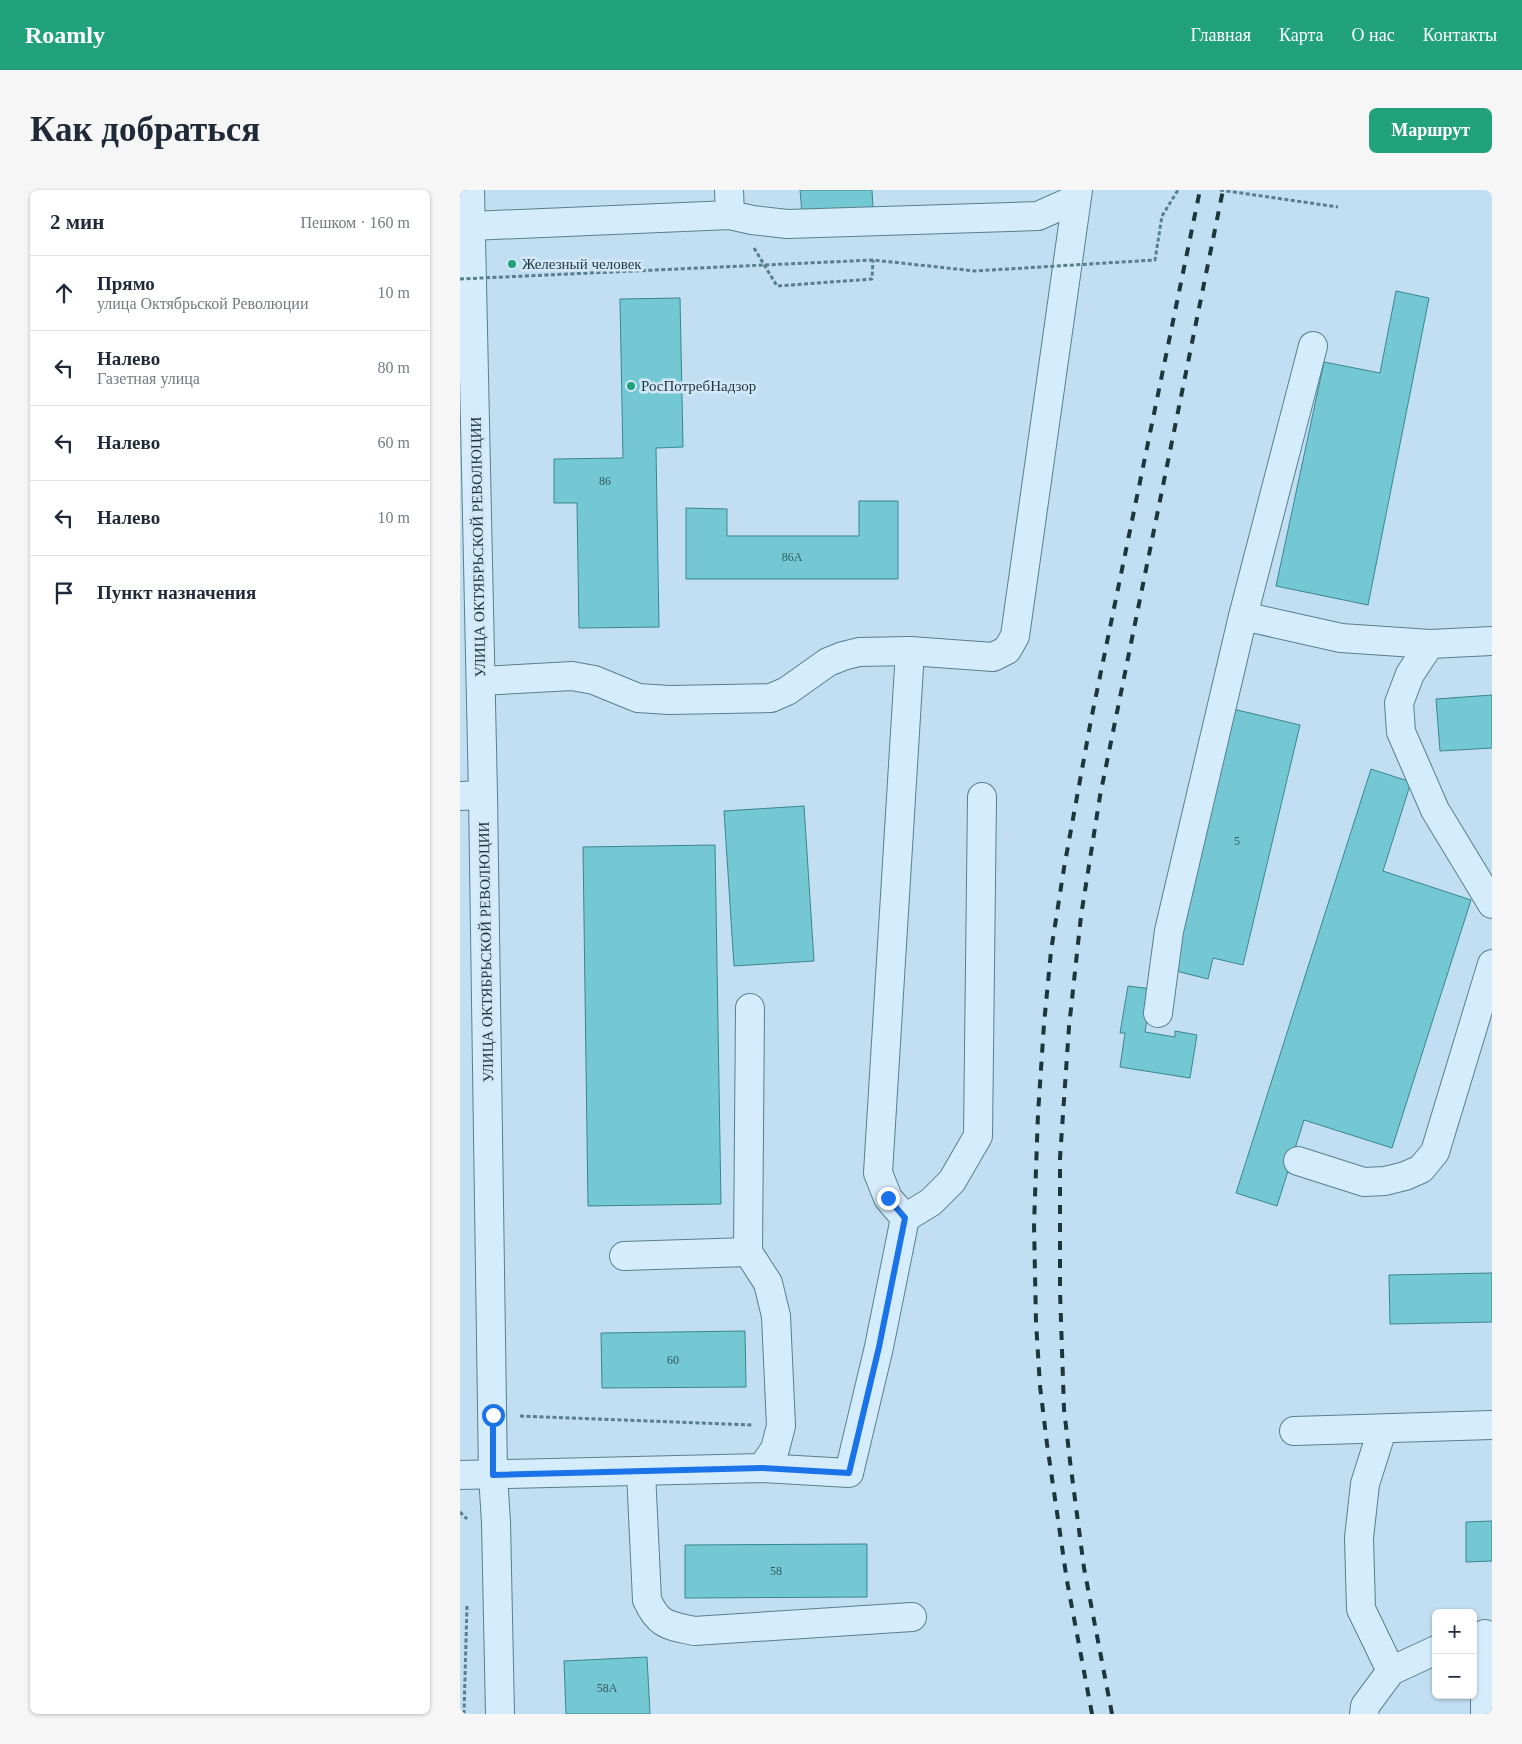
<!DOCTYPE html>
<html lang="ru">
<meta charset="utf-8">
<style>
body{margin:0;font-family:Georgia,serif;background:#f6f6f7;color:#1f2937}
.controls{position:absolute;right:15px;bottom:15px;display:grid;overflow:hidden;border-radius:8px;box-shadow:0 1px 4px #0004}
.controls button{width:45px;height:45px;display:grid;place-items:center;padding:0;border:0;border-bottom:1px solid #e0e1e3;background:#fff;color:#1f2937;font:25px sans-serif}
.stop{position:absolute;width:15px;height:15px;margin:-11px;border:4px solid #1a73e8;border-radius:50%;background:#fff}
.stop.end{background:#1a73e8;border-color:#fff;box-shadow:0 1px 5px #0008}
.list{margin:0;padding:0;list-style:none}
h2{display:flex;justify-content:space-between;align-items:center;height:65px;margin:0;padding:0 20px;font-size:21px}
h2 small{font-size:16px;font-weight:400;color:#747a83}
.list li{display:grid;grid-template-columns:32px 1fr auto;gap:15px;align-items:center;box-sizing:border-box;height:75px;padding:0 20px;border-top:1px solid #e0e1e3}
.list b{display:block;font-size:19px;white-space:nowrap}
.list p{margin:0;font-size:16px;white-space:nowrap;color:#747a83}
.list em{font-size:16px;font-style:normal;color:#747a83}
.icon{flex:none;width:28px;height:28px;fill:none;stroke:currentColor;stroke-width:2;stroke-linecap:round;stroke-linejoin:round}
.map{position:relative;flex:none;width:1032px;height:1524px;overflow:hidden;border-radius:8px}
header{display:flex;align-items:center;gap:30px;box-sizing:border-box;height:70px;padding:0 25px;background:#21a27a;color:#fff}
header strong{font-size:24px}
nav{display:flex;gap:28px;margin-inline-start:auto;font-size:18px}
.intro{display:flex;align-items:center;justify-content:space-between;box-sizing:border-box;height:120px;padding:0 30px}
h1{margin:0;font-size:35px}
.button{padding:12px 22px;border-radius:8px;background:#21a27a;color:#fff;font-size:18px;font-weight:700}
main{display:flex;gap:30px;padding:0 30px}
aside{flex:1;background:#fff;border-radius:8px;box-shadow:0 1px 4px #0004}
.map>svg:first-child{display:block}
</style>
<header>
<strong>Roamly</strong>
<nav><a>Главная</a><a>Карта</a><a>О нас</a><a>Контакты</a></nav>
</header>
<div class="intro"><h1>Как добраться</h1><a class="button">Маршрут</a></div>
<main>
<aside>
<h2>2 мин<small>Пешком · 160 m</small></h2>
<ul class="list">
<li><svg class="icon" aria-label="ahead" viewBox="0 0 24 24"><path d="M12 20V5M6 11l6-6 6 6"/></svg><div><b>Прямо</b><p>улица Октябрьской Революции</p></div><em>10 m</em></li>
<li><svg class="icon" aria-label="left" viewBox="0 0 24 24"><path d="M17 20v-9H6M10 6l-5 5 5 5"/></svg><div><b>Налево</b><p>Газетная улица</p></div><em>80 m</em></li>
<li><svg class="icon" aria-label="left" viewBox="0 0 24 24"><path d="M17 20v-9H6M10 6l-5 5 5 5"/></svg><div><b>Налево</b></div><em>60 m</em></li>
<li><svg class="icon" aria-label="left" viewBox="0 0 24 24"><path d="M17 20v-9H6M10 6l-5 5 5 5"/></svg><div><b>Налево</b></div><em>10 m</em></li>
<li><svg class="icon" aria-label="arrive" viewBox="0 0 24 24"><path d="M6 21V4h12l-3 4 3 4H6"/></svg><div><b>Пункт назначения</b></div></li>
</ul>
</aside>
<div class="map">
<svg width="1032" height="1524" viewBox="0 0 1032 1524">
<rect width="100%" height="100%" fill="#c1def2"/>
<g fill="#74c8d3" stroke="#3a868f">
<path d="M340 0H412L413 18 342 23Z"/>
<path d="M936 101 969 108 908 415 816 396 864 172 920 183Z"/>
<path d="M220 108 223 257 196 258 199 437 119 438 117 313H94V269L163 268 160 109Z"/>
<path d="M399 311H438V389H226V318L267 319V346H399Z"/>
<path d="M1032 505V558L980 561 976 509Z"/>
<path d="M773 519 840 535 783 775 753 768 748 789 712 780Z"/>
<path d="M911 579 951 592 923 681 1011 710 932 958 844 930 817 1016 776 1003Z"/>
<path d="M344 616 354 771 274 776 264 621Z"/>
<path d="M255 655 261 1014 128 1016 123 657Z"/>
<path d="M668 796 692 799 685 842 715 847V841L737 845 730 888 660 877 665 843H660Z"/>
<path d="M1032 1083V1132L930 1134 929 1085Z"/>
<path d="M285 1141 286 1197 142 1198 141 1143Z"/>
<path d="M1032 1331V1371L1006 1372V1332Z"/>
<path d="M407 1354V1407L225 1408V1355Z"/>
<path d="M187 1467 190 1524H106L104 1471Z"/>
</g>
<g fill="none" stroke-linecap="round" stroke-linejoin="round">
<g stroke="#57808d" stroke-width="30">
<g id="minor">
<path d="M10 0 23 605 33 1285 36 1332 40 1524"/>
<path d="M269 0 270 25"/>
<path d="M11 36 270 25 292 30 327 34 578 26 616 9"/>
<path d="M783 426 881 448 970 454 1032 451"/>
<path d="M970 454 950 484 939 513 941 542 975 620 1032 714"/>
<path d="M21 491 112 486 134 490 178 508 209 510 311 508 327 501 368 472 383 466 399 462 450 461 533 467 547 460 555 446 618 0"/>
<path d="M0 606 23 605"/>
<path d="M290 818 288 1062 308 1093 316 1126 321 1236 315 1259 302 1278"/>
<path d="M698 823 709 741 783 426 853 156"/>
<path d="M838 971 904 992 925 991 945 986 961 979 975 962 1032 774"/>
<path d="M445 1028 471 1012 492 991 518 946 522 607"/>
<path d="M164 1066 288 1062"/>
<path d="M922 1240 905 1294 899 1348 901 1419 931 1481"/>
<path d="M834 1241 1032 1235"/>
<path d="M181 1282 187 1410C199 1436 208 1435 234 1441L452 1427"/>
<path d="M0 1285 302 1278 389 1283 419 1157 445 1028 428 1008 418 983 450 461"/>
<path d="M904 1524 905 1516 931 1481 976 1460"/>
<path d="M1025 1524V1444"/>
</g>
</g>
<g stroke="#57808d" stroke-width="3" stroke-dasharray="4 2.5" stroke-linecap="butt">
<path d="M294 58 317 96 412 89 413 70"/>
<path d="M60 1226 293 1235"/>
<path d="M0 1322 7 1329"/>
<path d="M4 1524 7 1415"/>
</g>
<use href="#minor" stroke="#d5ecfc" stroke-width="28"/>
<g stroke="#1c363c" stroke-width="4" stroke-dasharray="9 9" stroke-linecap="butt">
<path d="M632 1524 607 1391 587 1254 580 1196 576 1132 574 1034 578 924 584 834 591 761 604 678 631 530 740 0"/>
<path d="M652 1524 624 1378 610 1271 604 1219 600 1101V968L609 837 621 726 640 606 763 0"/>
</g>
<g stroke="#57808d" stroke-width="3" stroke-dasharray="4 2.5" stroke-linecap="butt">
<path d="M760 0 878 17"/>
<path d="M0 89 413 70 515 81 695 70 702 26 718 0"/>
</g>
</g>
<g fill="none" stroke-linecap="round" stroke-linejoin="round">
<path stroke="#1a73e8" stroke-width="6" d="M33 1225V1285L302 1278 389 1283 419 1157 445 1028 428 1008"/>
</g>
<g fill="#21a27a" stroke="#d2e8f8" stroke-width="2">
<circle cx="52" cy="74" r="5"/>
<circle cx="171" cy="196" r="5"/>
</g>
<g text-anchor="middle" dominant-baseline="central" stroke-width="5" stroke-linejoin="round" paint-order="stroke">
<g font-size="12" fill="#325a62">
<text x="145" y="291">86</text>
<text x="332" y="367">86А</text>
<text x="777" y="651">5</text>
<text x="213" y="1170">60</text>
<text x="316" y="1381">58</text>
<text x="147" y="1498">58А</text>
</g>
<g font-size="15" fill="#1c363c" stroke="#d2e8f8" text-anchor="start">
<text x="62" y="74">Железный человек</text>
<text x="181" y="196">РосПотребНадзор</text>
</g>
<g font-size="15" fill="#1c363c" stroke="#d2e8f8">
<text transform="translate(18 357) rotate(-91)">УЛИЦА ОКТЯБРЬСКОЙ РЕВОЛЮЦИИ</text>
<text transform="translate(26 762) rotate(-91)">УЛИЦА ОКТЯБРЬСКОЙ РЕВОЛЮЦИИ</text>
</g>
</g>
</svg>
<div class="controls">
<button>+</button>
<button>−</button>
</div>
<div class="stop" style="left:33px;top:1225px"></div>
<div class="stop end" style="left:428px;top:1008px"></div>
</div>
</main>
